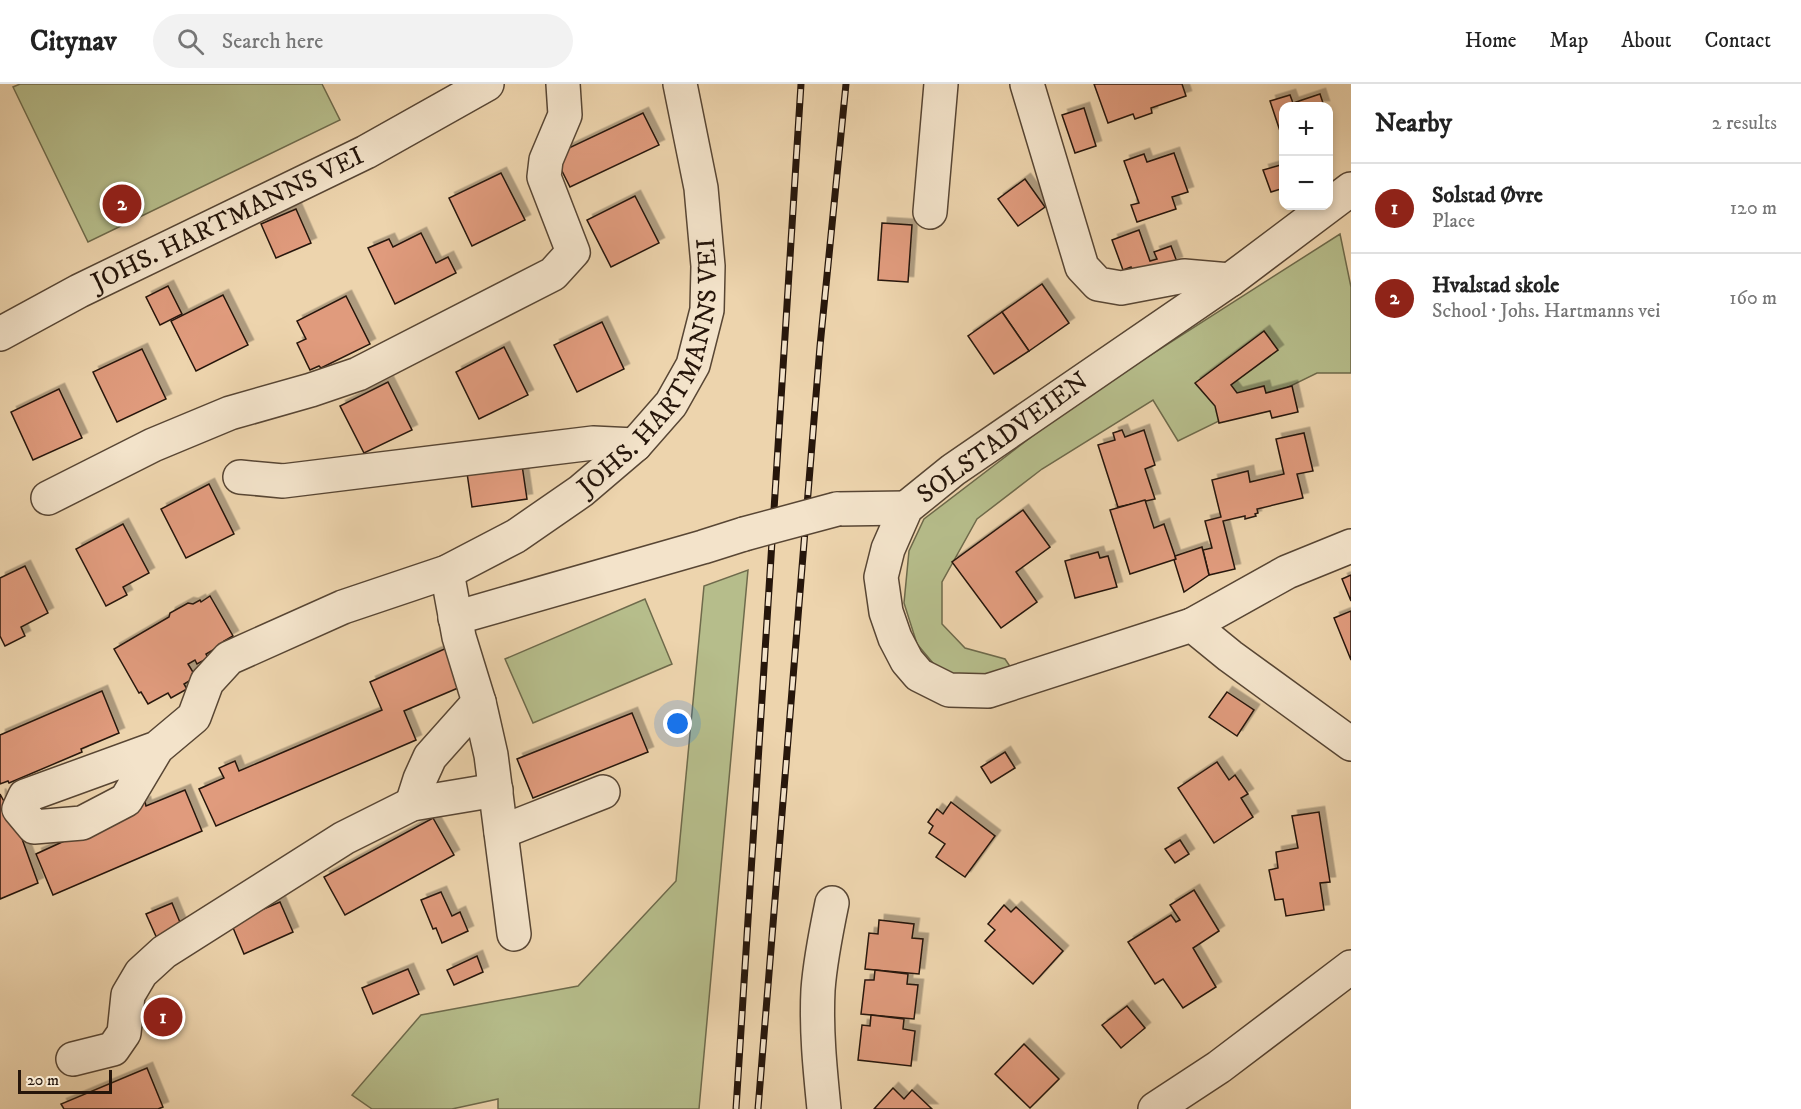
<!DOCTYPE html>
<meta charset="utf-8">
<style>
body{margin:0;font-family:"IM FELL DW Pica",serif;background:#f2f2f2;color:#222}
.controls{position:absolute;right:18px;top:18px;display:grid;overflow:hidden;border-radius:12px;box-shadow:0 3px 9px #0003}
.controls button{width:54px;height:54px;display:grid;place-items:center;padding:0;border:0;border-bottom:2px solid #e0e0e0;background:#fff;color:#222;font:30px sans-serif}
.scale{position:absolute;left:18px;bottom:15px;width:94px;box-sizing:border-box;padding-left:6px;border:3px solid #26160b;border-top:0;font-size:16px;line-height:21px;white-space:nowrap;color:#26160b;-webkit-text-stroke:4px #f3e3ca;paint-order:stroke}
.you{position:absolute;left:678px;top:640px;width:21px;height:21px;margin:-15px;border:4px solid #fff;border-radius:50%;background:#1a73e8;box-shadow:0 0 0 9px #1a73e833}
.badge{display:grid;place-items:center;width:39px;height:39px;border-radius:50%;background:#8f2418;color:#fff;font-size:20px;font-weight:700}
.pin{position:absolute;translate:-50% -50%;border:3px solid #fff;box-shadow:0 2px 6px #0006}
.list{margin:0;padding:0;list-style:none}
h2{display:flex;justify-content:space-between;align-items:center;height:78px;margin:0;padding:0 24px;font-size:26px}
h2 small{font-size:20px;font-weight:400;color:#767676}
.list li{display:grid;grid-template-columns:39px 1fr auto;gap:18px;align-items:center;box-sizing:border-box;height:90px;padding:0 24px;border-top:2px solid #e0e0e0}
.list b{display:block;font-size:22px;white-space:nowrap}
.list p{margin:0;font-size:20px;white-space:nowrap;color:#767676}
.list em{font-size:20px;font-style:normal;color:#767676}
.icon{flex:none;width:33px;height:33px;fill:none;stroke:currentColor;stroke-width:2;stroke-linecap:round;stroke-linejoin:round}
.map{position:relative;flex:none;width:1351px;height:1025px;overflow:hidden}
header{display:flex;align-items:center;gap:36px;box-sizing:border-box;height:84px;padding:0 30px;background:#fff;border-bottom:2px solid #e0e0e0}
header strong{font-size:28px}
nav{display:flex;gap:33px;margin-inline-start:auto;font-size:21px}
.search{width:420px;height:54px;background:#f2f2f2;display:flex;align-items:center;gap:15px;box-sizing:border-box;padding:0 21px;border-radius:33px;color:#767676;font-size:22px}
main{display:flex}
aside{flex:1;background:#fff}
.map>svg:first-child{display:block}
</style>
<header>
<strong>Citynav</strong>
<div class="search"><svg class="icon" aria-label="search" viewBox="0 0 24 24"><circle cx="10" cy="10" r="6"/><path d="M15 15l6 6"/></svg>Search here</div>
<nav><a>Home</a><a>Map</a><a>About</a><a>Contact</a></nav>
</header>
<main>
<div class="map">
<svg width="1351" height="1025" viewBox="0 0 1351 1025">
<defs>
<filter id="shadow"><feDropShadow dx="5.5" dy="-5.5" stdDeviation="0" flood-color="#0004"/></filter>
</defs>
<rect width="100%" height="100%" fill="#edd4ad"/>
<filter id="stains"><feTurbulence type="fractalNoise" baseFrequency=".00333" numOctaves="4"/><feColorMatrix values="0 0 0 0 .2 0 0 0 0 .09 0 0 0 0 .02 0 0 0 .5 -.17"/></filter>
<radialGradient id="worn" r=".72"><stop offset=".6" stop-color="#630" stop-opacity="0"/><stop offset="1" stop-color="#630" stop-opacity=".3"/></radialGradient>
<g fill="#b6bd8b" stroke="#6e6a4b" stroke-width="1.5">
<path d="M20 0H322L340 36 88 158 13 3Z"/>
<path d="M1340 150 1351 203V289H1317L1178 357 1153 316 1042 385 977 435 942 498V540L965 564 1005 575 1015 590 943 591 917 560 904 519 909 467 924 435 1077 318Z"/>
<path d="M748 486 699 1025H498V1015L452 1025H372L352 1011 421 931 578 902 676 797 704 502Z"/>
<path d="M645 515 672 580 533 639 505 575Z"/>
</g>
<g fill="#e09b7d" stroke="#26160b" stroke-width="1.5" filter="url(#shadow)">
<path d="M1094 0H1182L1186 12 1151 24 1152 29 1135 35 1133 30 1108 39Z"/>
<path d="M1320 10 1324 22H1284V59L1270 17 1290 11 1293 19Z"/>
<path d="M1084 24 1096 62 1075 69 1062 31Z"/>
<path d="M643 29 659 61 570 103 554 71Z"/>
<path d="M1174 69 1188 108 1172 113 1176 125 1137 138 1131 121 1139 119 1124 77 1144 70 1147 78Z"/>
<path d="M1284 80V104L1271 108 1263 86Z"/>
<path d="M501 89 525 136 472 162 449 114Z"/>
<path d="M1025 95 1045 123 1018 142 998 115Z"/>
<path d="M635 112 659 159 611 183 587 136Z"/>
<path d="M296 125 311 159 276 174 261 140Z"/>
<path d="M882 139 912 141 908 198 878 196Z"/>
<path d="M1139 146 1150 177 1157 175 1154 168 1171 162 1177 178 1134 193 1131 183 1123 186 1112 156Z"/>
<path d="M421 149 436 179 448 173 456 189 395 220 368 164 389 155 393 163Z"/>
<path d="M1042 200 1069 239 1029 267 1002 228Z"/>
<path d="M168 202 182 230 160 241 146 213Z"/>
<path d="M223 211 248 261 196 287 171 237Z"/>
<path d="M346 212 370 260 321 284 319 282 310 286 297 259 306 255 297 237Z"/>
<path d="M1002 228 1029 267 994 290 968 252Z"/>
<path d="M602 238 624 285 577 308 554 261Z"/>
<path d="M1264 247 1278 266 1231 301 1237 309 1264 302 1266 309 1292 302 1298 328 1272 334 1270 327 1219 339 1215 322 1195 299Z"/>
<path d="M504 263 528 311 479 335 456 288Z"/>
<path d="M142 265 166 315 117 338 93 288Z"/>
<path d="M388 298 412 346 364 369 340 322Z"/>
<path d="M59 305 82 354 33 376 11 328Z"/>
<path d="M1122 346 1125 353 1144 346 1155 381 1145 385 1155 415 1118 423 1098 361 1115 356 1113 349Z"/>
<path d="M1304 349 1313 387 1297 390 1303 414 1257 425 1258 429 1255 430 1256 432 1245 435V432L1223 437 1235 485 1209 491 1203 466 1212 464 1205 437 1221 433 1212 396 1248 387 1250 398 1284 390 1276 355Z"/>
<path d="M522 381 527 415 472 423 467 389Z"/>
<path d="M209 400 234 450 186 474 161 425Z"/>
<path d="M1145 416 1154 444 1164 440 1176 475 1130 490 1110 426Z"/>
<path d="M1023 426 1050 463 1016 488 1037 518 1001 544 952 478Z"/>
<path d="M123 440 149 489 123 503 127 511 106 522 76 465Z"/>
<path d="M1202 463 1209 491 1184 508 1174 476 1176 475 1175 472Z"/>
<path d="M1098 468 1100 474 1108 472 1117 503 1075 514 1065 477Z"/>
<path d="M25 482 48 529 21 543 25 552 5 562 0 552V494Z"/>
<path d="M1351 491V517L1342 495Z"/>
<path d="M210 512 233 552 224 557 225 559 206 570 208 574 197 580 195 576 188 580 196 593 184 600 187 605 171 614 168 609 148 620 141 608 139 609 114 565 169 533 170 529 188 519 193 520 200 516 201 518Z"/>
<path d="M1351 527V576L1334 534Z"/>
<path d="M449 563 465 601 404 627 416 656 216 742 199 705 224 694 219 684 235 677 239 687 382 626 370 598Z"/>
<path d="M102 607 119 649 81 665 82 668 9 699 8 697 0 700V651Z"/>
<path d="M1227 608 1254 626 1237 652 1209 633Z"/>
<path d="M632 629 648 668 533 714 517 675Z"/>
<path d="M1005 668 1015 684 991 699 981 683Z"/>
<path d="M1217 678 1229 696 1235 691 1248 710 1241 714 1253 733 1214 759 1178 704Z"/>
<path d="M185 706 202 747 53 811 36 770 73 753 72 750 145 718 146 722Z"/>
<path d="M0 710 17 741 38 799 0 815Z"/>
<path d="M951 718 995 752 965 793 936 773 945 760 929 749 933 742 928 738 937 725 943 730Z"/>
<path d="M1319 728 1330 798 1320 799 1324 826 1286 832 1283 815 1275 816 1269 786 1278 784 1276 768 1298 764 1292 732Z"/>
<path d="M433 734 454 771 345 831 324 793Z"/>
<path d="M1180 756 1189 770 1175 779 1165 765Z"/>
<path d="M1194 806 1219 847 1193 864 1216 903 1183 924 1163 895 1155 900 1128 858 1171 831 1176 838 1180 836 1170 821Z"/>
<path d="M441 808 452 832 460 828 468 847 442 859 436 844 433 845 421 816Z"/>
<path d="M280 818 293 848 244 870 231 839Z"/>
<path d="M172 819 184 848 159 859 146 830Z"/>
<path d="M1004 821 1011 828 1016 823 1063 867 1033 900 985 857 995 846 988 840Z"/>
<path d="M879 836 914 840 912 854 923 855 919 890 865 885 869 849 878 850Z"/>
<path d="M477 872 483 888 454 901 447 886Z"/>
<path d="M408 885 419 910 373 930 362 904Z"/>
<path d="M875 886 908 890 907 900 918 901 914 935 861 930 865 896H874Z"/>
<path d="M1127 922 1145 944 1121 964 1102 941Z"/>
<path d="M871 931 904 935 903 945 915 947 911 982 858 976 862 941 870 942Z"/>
<path d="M1024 960 1059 995 1030 1024 995 990Z"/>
<path d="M147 984 163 1023 158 1025H64L61 1020Z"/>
<path d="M893 1004 904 1015 912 1006 932 1025H874Z"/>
</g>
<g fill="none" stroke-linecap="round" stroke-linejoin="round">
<g stroke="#584634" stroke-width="36">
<g id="minor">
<path d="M1027 0 1082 183 1098 200 1121 204 1184 192 1230 196"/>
<path d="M1351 105 1230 196 953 386 906 424 888 465 881 493 886 528 895 554 907 577 919 591 949 606 988 607 1192 541 1230 572 1351 660"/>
<path d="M930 128 941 0"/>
<path id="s1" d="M0 250 79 207 366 68 487 0"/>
<path d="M240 393 283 397 593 359 635 361"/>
<path d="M48 414 153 361 230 329 311 306 358 290 553 190 573 168 544 93 546 76 565 31 563 0"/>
<path d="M837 425 906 424"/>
<path d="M447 488 459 553 479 618 491 671 514 850"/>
<path d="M455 534 703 463 744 450"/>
<path d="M1192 541 1287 488 1351 462"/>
<path id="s2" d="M157 664 126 716 82 739 34 743 19 725 25 712 157 664 194 633 207 598 229 574 343 523 447 488 516 452 581 407 635 361 671 320 693 281 707 226 708 182 701 104 680 0"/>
<path d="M412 720 420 695 430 673 479 618"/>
<path d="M501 748 603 708"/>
<path d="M73 975 113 965 124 949 128 911 141 889 164 868 344 754 412 720 496 706"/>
<path d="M824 1025C820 985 816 946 818 906 820 877 826 848 832 819"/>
<path d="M1155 1025 1219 983 1351 883"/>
</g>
</g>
<use href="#minor" stroke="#f3e3ca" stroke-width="33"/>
<g stroke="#26160b" stroke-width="7">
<g id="rail">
<path d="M736 1025 801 0"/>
<path d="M758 1025 820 262 846 0"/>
</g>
</g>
<use href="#rail" stroke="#f3e3ca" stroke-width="4.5" stroke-dasharray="14" stroke-linecap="butt"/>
<g stroke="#584634" stroke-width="36" stroke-linecap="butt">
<path id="minor-bridge" d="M744 450 837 425"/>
</g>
<use href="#minor-bridge" stroke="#f3e3ca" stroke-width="33"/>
</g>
<g text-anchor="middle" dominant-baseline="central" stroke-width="4.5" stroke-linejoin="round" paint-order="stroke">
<g font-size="26" fill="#26160b" stroke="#f3e3ca">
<text stroke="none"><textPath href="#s1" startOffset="255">JOHS. HARTMANNS VEI</textPath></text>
<text stroke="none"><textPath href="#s2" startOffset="996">JOHS. HARTMANNS VEI</textPath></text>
<text transform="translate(1003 354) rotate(-36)">SOLSTADVEIEN</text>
</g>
</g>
<rect width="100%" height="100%" filter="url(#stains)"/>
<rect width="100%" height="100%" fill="url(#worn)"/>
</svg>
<div class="controls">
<button>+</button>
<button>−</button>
</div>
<div class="scale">20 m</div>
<div class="you"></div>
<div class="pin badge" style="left:163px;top:933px">1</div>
<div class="pin badge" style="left:122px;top:120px">2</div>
</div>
<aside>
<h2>Nearby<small>2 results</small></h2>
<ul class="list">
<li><span class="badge">1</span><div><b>Solstad Øvre</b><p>Place</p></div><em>120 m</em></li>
<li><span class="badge">2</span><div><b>Hvalstad skole</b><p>School · Johs. Hartmanns vei</p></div><em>160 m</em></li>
</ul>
</aside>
</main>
